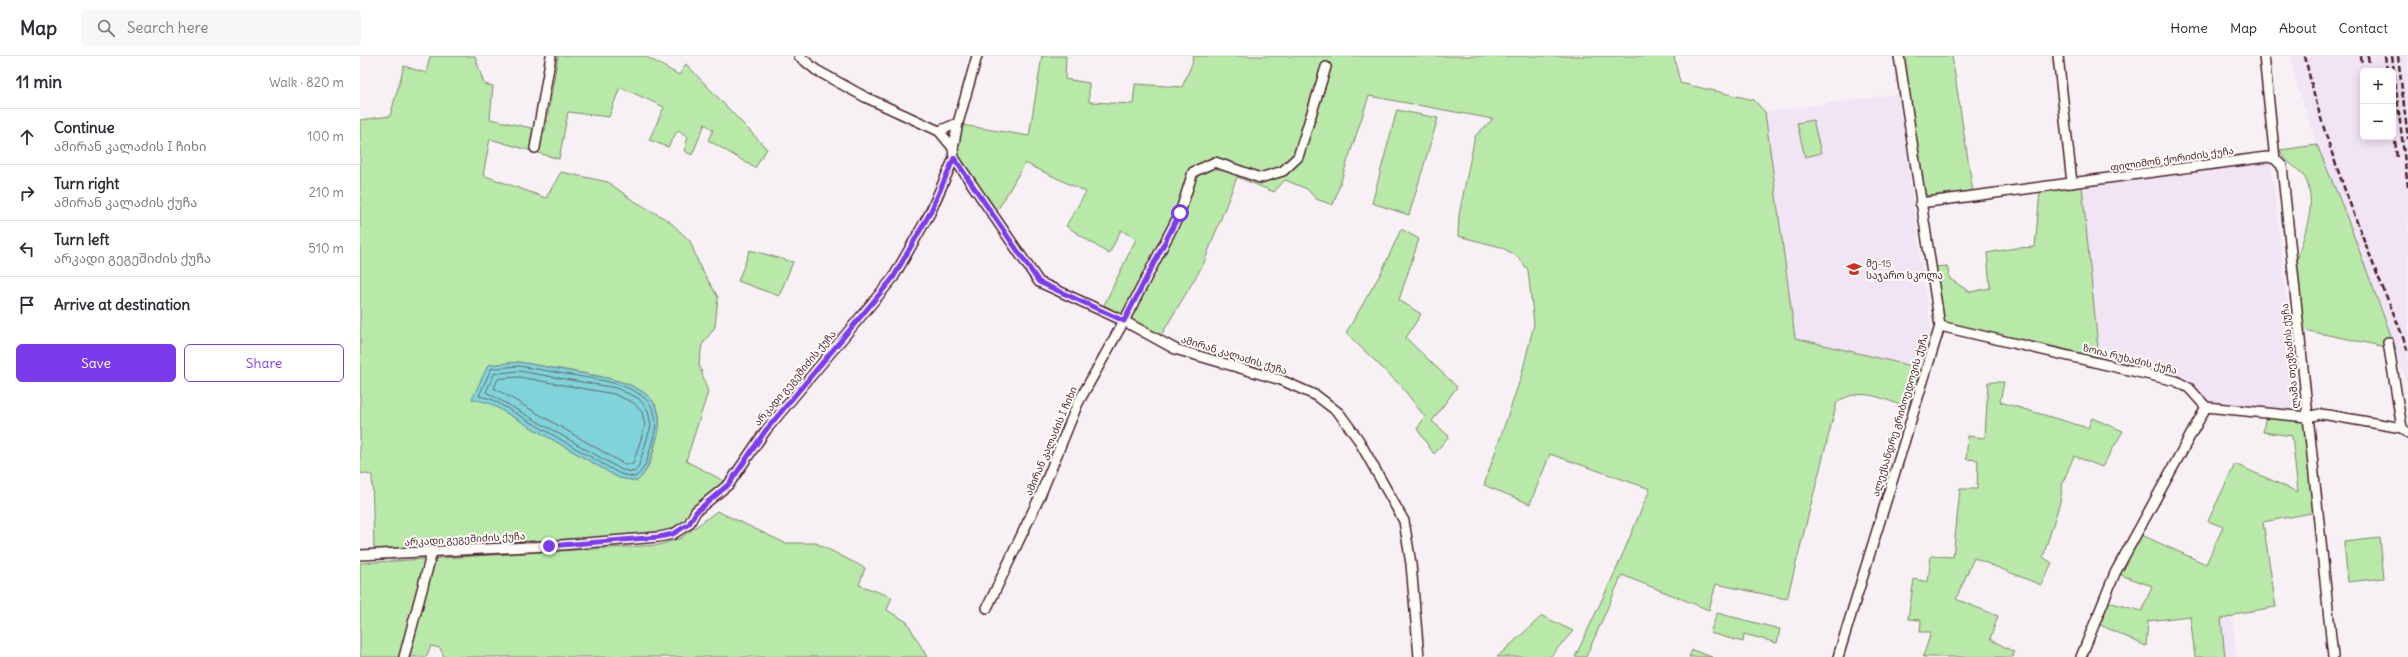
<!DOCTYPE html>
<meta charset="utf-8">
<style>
body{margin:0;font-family:Delius,"Noto Sans Georgian",sans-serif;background:#f7f7f7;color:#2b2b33}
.controls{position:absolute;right:12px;top:12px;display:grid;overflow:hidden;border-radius:6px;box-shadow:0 2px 10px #0003}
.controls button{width:36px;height:36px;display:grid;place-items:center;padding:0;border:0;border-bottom:1px solid #e1e1e2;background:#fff;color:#2b2b33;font:20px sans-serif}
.stop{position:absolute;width:12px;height:12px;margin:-9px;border:3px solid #7c3aed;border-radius:50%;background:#fff}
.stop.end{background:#7c3aed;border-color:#fff;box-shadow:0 1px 4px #0008}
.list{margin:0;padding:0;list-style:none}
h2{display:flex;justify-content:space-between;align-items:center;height:52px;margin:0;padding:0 16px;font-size:17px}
h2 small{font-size:13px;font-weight:400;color:#7c7c81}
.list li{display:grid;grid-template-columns:26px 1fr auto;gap:12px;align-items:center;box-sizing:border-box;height:56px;padding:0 16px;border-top:1px solid #e1e1e2}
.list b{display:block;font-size:15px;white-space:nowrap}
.list p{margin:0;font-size:13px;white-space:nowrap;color:#7c7c81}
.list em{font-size:13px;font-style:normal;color:#7c7c81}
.actions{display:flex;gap:8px;padding:12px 16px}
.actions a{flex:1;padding:9px 0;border:1px solid #7c3aed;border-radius:6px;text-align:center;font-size:14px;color:#7c3aed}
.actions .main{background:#7c3aed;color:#fff}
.icon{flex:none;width:22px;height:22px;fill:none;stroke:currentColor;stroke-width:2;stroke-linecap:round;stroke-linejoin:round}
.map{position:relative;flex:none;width:2048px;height:601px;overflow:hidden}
header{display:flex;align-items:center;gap:24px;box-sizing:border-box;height:56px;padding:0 20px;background:#fff;border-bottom:1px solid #e1e1e2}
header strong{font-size:19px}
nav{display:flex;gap:22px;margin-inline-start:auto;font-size:14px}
.search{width:280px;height:36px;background:#f7f7f7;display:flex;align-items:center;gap:10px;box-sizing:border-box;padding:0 14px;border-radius:6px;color:#7c7c81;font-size:15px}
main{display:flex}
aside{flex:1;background:#fff}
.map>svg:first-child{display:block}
</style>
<header>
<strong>Map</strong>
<div class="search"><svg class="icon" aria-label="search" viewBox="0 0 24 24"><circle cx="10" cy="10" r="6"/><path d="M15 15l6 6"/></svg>Search here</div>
<nav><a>Home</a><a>Map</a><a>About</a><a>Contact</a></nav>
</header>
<main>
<aside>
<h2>11 min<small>Walk · 820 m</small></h2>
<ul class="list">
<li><svg class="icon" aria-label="ahead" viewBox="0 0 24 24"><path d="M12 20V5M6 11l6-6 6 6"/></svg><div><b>Continue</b><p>ამირან კალაძის I ჩიხი</p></div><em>100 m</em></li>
<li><svg class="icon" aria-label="right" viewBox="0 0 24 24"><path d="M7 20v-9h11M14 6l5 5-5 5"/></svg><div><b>Turn right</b><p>ამირან კალაძის ქუჩა</p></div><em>210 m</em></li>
<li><svg class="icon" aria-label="left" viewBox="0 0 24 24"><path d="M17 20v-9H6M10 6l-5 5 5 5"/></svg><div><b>Turn left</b><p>არკადი გეგეშიძის ქუჩა</p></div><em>510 m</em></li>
<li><svg class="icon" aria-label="arrive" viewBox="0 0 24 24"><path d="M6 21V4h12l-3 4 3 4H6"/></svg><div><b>Arrive at destination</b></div></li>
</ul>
<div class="actions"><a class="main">Save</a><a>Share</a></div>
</aside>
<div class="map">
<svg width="2048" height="601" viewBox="0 0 2048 601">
<rect width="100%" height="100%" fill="#f7f1f6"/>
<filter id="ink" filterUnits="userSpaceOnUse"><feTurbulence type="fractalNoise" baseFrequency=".025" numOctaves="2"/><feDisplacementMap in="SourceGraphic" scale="8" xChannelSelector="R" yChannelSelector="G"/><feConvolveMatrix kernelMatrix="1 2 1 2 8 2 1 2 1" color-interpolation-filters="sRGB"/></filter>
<g filter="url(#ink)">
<g fill="#f0e4f5" fill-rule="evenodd">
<path d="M1931 0H2048V331L2022 254 1957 89 1933 16ZM2003 15H2033V81H2003Z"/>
<path d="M1538 38 1571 278 1560 312 1435 282 1405 56Z"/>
<path d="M1906 106 1911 109 1940 355 1846 347 1831 327 1818 320 1739 302 1722 130Z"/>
<path d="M1872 561 1876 601H1865L1860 562Z"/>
</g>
<g fill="#b8e9a9" stroke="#81846a" fill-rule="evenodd">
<path d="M70 0H115L124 28 133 30 130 63 185 75 198 0H285L319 19 326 8 407 93 395 112 348 84 353 74 345 68 332 99 324 95 328 81 318 74 308 91 289 84 304 51 260 31 249 61 208 56 199 103 130 83 123 119 186 142 201 116 248 126 271 143 309 165 330 185 340 211 358 241 355 271 342 289 339 308 348 336 326 405 364 425 335 451 325 468 316 474 272 480 14 493 12 419 0 417V64L30 60 44 10 66 17ZM159 306C178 309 198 313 217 316 253 323 313 330 297 382 292 399 290 414 277 425L259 422 129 347 128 309Z"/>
<path d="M682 0H706L705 23 729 27V46L773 48 775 28 822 31 832 8 833 0H1314L1320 27 1394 44 1405 56 1435 282 1560 312 1548 352C1523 343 1501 330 1477 346L1427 543 1356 528 1349 554 1262 519 1226 601H1215L1256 514 1290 433 1190 398 1170 448 1124 429 1161 321 1174 268 1168 214 1158 201 1141 191 1098 180 1099 159 1115 80 1133 63 1009 40 973 149 956 143 947 133 925 124 914 136 877 121 843 209 800 281 744 249 776 183 761 174 749 198 706 170 726 136 665 107 637 155 606 114 596 96 602 69 669 80Z"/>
<path d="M1544 0H1592L1613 136 1569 140 1562 136Z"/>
<path d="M1037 54 1078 62 1049 159 1012 147Z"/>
<path d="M1453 64 1461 97 1445 101 1437 67Z"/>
<path d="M1957 89 1983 151 2036 293 1944 274C1942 256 1935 222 1937 207 1942 179 1957 155 1947 126 1942 112 1925 109 1920 94Z"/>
<path d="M1722 130 1739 302 1583 267 1573 211 1587 210 1590 223 1610 236 1630 232 1627 197 1655 192 1675 191 1680 135Z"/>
<path d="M1041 173 1059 183 1039 244 1061 258 1046 282 1097 331 1072 365 1089 380 1074 398 1057 373 1065 361 1041 330 986 277 1022 215Z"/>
<path d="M390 194 433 206 419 240 378 225Z"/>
<path d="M1628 326H1644L1640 346 1728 372 1732 362 1763 375 1742 411 1714 400 1703 426 1700 446 1683 501 1692 507 1681 529 1614 502 1596 543 1638 560 1630 583 1654 596 1653 601H1563L1571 576H1560L1561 564 1548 563 1554 523 1568 526 1571 500 1593 501 1600 433H1617L1618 404 1606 403 1608 380 1625 382Z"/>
<path d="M1906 357 1947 361 1957 456 1903 466 1916 551 1879 557 1872 561 1861 563 1865 601H1835L1830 560 1788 565 1786 590 1736 567 1744 545 1782 555 1792 530 1755 517 1777 477 1846 508 1863 471 1848 465 1875 408 1938 436 1932 380 1903 376Z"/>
<path d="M357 455 425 487H456L505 512 499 529 532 541 527 554 547 566 567 601H84L80 592 71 590 66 601H0V507L299 489 321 482Z"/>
<path d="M2020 482 2024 522 1988 526 1984 486Z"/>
<path d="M1357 557 1420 573 1417 587 1384 578 1383 586 1350 577Z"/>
<path d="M1182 560 1213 575 1190 601H1137Z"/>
<path d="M1332 594 1352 601H1329Z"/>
</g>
<path fill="#81d3da" stroke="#6b8b94" d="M159 306C179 310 200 313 220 317 259 324 313 332 296 385 291 401 289 414 277 425L259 422 129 347 112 343 128 309Z"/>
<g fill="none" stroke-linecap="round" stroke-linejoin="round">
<g stroke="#606771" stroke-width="1">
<path d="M159 310C178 313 197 317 217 320 252 326 309 333 293 383 289 396 287 413 275 421L260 418 131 343 119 340 131 313Z"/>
<path d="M159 315 256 332 278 342 288 354 291 370 278 412 274 416 262 414 126 336 134 318Z"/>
<path d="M159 321 254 338 274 347 282 356 285 370 273 408H264L134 332 138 323Z"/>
</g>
<g stroke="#4a1f2b" stroke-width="12">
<g id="minor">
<path d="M439 0 456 14 505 41 579 75 593 92 594 102 679 226 764 265 815 293 921 324 957 340 979 357 998 383 1044 465 1051 508 1059 601"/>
<path d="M1698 0 1712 127"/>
<path d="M1904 0 1915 103 1922 110 1973 601"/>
<path d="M579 75 598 67 617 0"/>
<path d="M175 92 191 0"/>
<path d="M593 92 598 67"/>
<path d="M1560 147 1907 101 1915 103"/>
<path d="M1580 270 1816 325 1829 332 1846 351 1947 361 1960 358 1968 359 2042 372 2048 377"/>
<path d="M2028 286 2042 372"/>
<path d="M0 499 189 490 299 481 313 478 329 468 336 455 369 428 406 374 533 222 570 157 594 102"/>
<path d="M627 552 680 440 718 347 764 265 820 157 833 116 855 106 900 122 923 115 938 101 966 11"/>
<path d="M44 601 72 496"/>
<path d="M1478 601 1580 270 1539 0"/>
<path d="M1721 601 1755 517 1846 351"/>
</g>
</g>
<use href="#minor" stroke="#fdfcf7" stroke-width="9"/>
<g stroke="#4a1f2b" stroke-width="2.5" stroke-dasharray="6 3" stroke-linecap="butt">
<path d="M1945 0C1959 67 1984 133 2009 197 2021 230 2037 262 2048 296"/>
<path d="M2001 0 2002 9"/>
<path d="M2008 0 2009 8"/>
<path d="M2025 0 2027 15"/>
<path d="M2032 0 2048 131"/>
<path d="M2038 0 2048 83"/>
<path d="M2033 68 2037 102"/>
</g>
</g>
</g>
<g fill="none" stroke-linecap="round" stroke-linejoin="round" filter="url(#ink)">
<path stroke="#7c3aed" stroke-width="5" d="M189 490 299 481 313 478 329 468 336 456 369 428 406 374 533 222 570 157 594 102 679 226 764 265 820 157"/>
</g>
<defs>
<g id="school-bare" transform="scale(1.2)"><path d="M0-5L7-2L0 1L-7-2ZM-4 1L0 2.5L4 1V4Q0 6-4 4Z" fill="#c8321e" stroke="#fdfcf7" stroke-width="2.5" paint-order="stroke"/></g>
</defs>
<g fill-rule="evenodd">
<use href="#school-bare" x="1494" y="213"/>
</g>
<g text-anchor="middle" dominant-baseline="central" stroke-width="4" stroke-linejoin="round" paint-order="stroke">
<g font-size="10" fill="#4a1f2b" stroke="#fdfcf7">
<text transform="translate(1812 103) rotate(-8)">ფილიმონ ქორიძის ქუჩა</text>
<text transform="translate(874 299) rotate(17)">ამირან კალაძის ქუჩა</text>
<text transform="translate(1930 300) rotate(-96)">ლაშა თევზაძის ქუჩა</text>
<text transform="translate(1770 303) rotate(14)">ზოია რუხაძის ქუჩა</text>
<text transform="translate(435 322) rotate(-50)">არკადი გეგეშიძის ქუჩა</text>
<text transform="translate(1540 359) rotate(-73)">ალექსანდრე გრიბოედოვის ქუჩა</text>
<text transform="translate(691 385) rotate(-67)">ამირან კალაძის I ჩიხი</text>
<text transform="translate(105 483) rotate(-3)">არკადი გეგეშიძის ქუჩა</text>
</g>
<g font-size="10" fill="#4a1f2b" stroke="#fdfcf7" text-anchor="start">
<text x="1506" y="207">მე-15<tspan x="1506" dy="12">საჯარო სკოლა</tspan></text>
</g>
</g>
</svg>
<div class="controls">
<button>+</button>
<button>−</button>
</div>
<div class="stop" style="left:820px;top:157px"></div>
<div class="stop end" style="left:189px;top:490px"></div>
</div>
</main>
